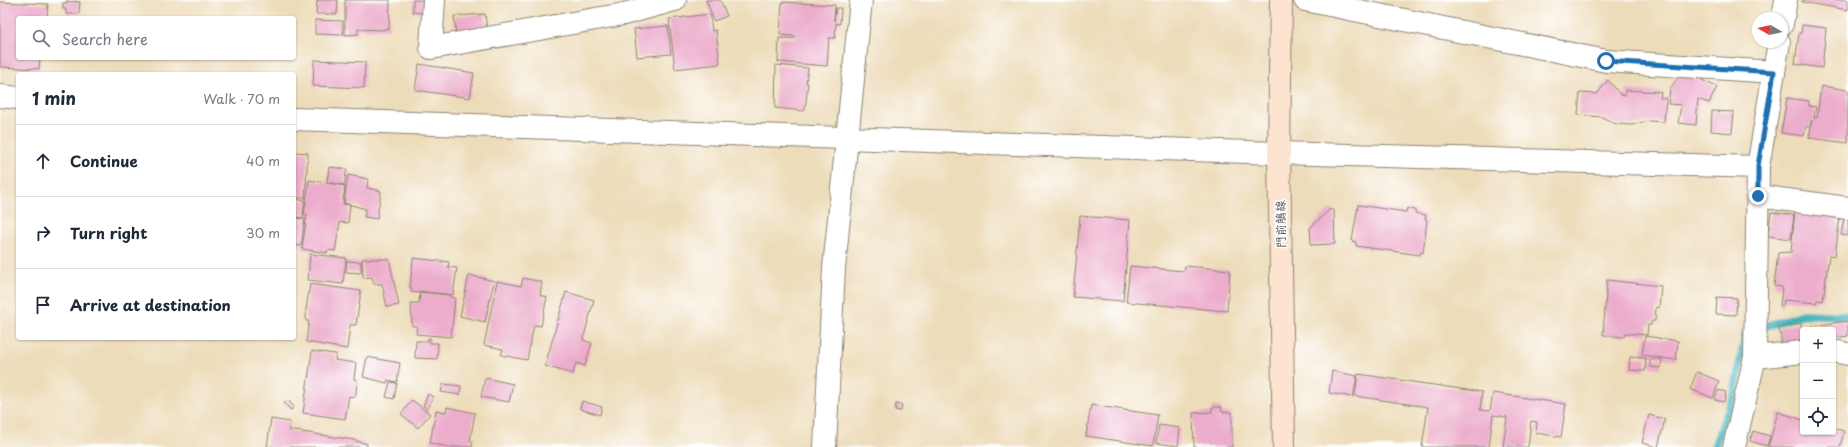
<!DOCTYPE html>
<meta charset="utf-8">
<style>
body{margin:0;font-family:"Playpen Sans","Klee One",sans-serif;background:#f6f6f7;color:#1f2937}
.controls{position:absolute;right:12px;bottom:12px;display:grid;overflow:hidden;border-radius:4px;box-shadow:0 1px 3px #0004}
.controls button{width:36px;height:36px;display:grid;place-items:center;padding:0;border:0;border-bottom:1px solid #e0e1e3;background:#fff;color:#1f2937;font:20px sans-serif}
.compass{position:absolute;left:1752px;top:12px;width:36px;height:36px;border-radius:50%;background:#fff;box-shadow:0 1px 3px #0004;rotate:279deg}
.stop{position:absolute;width:12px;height:12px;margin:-9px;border:3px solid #1f6fb2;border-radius:50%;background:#fff}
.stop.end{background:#1f6fb2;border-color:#fff;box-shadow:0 1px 4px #0008}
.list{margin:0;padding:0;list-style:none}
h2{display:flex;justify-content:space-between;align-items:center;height:52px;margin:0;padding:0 16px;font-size:17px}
h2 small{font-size:13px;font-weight:400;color:#747a83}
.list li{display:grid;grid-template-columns:26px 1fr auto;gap:12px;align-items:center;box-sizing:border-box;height:72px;padding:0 16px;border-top:1px solid #e0e1e3}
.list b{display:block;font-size:15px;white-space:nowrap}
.list em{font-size:13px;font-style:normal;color:#747a83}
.icon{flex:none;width:22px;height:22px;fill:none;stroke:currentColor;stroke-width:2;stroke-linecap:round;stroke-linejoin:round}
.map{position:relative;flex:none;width:1848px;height:447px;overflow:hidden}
.search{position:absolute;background:#fff;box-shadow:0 1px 3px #0004;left:16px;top:16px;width:280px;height:44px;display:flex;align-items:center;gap:10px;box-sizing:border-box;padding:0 14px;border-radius:4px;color:#747a83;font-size:15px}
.panel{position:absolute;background:#fff;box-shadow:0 1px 3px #0004;left:16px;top:72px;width:280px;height:268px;border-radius:4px}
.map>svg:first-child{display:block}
</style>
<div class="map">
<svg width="1848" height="447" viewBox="0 0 1848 447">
<rect width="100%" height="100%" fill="#fff"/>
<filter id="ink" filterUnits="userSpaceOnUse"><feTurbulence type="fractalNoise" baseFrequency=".025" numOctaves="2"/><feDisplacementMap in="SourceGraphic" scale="8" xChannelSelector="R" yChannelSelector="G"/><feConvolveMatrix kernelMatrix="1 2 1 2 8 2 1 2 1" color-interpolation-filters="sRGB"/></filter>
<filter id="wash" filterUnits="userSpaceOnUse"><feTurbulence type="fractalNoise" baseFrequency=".012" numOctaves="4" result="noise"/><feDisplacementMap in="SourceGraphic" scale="16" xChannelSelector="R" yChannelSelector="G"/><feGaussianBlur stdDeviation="0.9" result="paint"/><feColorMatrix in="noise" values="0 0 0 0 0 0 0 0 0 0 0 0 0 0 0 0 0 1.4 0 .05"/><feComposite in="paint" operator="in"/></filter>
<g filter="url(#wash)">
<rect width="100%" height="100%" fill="#eddcb9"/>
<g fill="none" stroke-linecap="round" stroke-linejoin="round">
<g stroke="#44b3be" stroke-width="8">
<path d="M1767 326 1803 314 1848 316"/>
<path d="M1714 447 1734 396 1745 335"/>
</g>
</g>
<g id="blocks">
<g fill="#ecaccb">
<path d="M317 0H338L337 14H316Z"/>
<path d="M345 0H390L389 29H384V30L358 29V34L345 35Z"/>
<path d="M413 0H429L428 14 413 12Z"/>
<path d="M706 0H720L727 16 714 21Z"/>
<path d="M1803 0H1848V10L1802 2Z"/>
<path d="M66 1 80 2 79 14H66V9H63V3H67Z"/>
<path d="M0 2 48 4 47 18H18V58H40L39 69 0 67Z"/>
<path d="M782 2 835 5 834 21 836 8H841L840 24 836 23 835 38H829L827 66 778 62 779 38H795V36L780 35Z"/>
<path d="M485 14 487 30 456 33 454 16Z"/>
<path d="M710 14 712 31 716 30 720 64 675 69 669 19Z"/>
<path d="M315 20 343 21V35L315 34Z"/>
<path d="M1802 25 1826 28 1822 68 1795 64 1799 33H1801Z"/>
<path d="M668 26 671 54 637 57 634 29Z"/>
<path d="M314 60 365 62 364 88 313 86Z"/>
<path d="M419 64 474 73 470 98 415 90Z"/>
<path d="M776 65 808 68 806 83H808L805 110 803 111 775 108Z"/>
<path d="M1680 74 1703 77 1702 80 1717 87 1709 103 1698 99 1696 125 1678 123 1681 105 1668 104 1670 89Z"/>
<path d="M1608 80 1621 95 1625 96V90L1661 92 1660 98H1666L1664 122 1649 121 1631 125 1616 124 1602 117 1578 115 1580 93 1597 94Z"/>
<path d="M1821 86 1848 90V143L1809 138 1812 120 1810 127 1806 126 1804 136 1781 133 1787 98 1809 101V106L1816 107 1814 118H1817Z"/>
<path d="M1712 111 1734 112 1732 133 1711 131Z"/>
<path d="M294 152 308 153 305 198H294Z"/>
<path d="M329 167 347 169 344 185 327 182Z"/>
<path d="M348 175 368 179 367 188 381 191 377 219 364 217 366 209 344 203Z"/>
<path d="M309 180 345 186 343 204 350 205 348 223 340 222 335 251 328 250 327 253 302 249 307 214H304Z"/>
<path d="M294 199 305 201 303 218 294 217Z"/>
<path d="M1358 205 1406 212 1407 208 1415 210V213L1426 215 1425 219 1427 220 1423 253 1421 252 1420 255 1356 246V242L1352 241Z"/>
<path d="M1330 209 1334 211 1335 244 1311 245 1310 228Z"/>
<path d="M1795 211 1840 216 1835 256 1829 255 1823 301 1817 300 1816 303 1784 300 1783 306H1780L1782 287 1774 286 1778 253 1791 252Z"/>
<path d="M1771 212 1794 215 1791 239 1768 236Z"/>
<path d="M1080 216 1130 220 1123 301 1073 297Z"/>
<path d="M294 218 305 219 301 246 294 245Z"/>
<path d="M1844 218H1848V236L1841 235Z"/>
<path d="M310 254 346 258 343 284 308 280Z"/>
<path d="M413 258 449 262 448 267 457 268 453 295 419 291V293L411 292 412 288H410Z"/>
<path d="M362 259H389L399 305 387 307 382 284H374L372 277 363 278Z"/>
<path d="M347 261 361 262V273L346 272Z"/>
<path d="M1130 266 1184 271 1185 266 1230 270 1227 311 1126 302Z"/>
<path d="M469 275 494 281 485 322 460 316Z"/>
<path d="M523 278 542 282 540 295 547 297 541 326 534 325 527 360 501 355 503 349 484 345 497 281 521 286Z"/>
<path d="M1607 280 1661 286 1659 308 1656 307 1655 321H1652L1651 325H1648L1647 335 1625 333 1624 337 1603 335Z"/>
<path d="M310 284 361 291 356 325H350L347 349 306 342 309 321H306V310Z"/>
<path d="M420 292 450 295V297L455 298 451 337 416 334 417 326H412L411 303H419Z"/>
<path d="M566 292 594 300 583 340 592 343 585 366 576 363 573 374 545 366Z"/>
<path d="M1717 297 1737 298 1736 315 1716 314Z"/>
<path d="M1848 321V336L1833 338V330H1811V326Z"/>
<path d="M1801 323 1803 339 1782 344 1779 328Z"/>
<path d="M1645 336 1678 341 1676 360 1642 355Z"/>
<path d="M428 338H430V343H438L437 359 415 358 416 341H428Z"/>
<path d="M312 351 336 354 335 360 356 363 354 379 357 380 356 393 355 397 349 396 345 419 303 413Z"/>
<path d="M367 357 400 363 397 382 388 380 387 383 363 377Z"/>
<path d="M1630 357 1646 358 1645 371 1629 370Z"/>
<path d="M1650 359H1662L1661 368 1650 367Z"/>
<path d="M1332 371 1357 376 1353 397 1329 393Z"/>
<path d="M1697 372 1719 381 1713 398 1690 389Z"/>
<path d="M1358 374 1482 392 1480 410 1490 411 1493 393 1566 404 1561 437 1536 433 1537 422 1531 421 1528 447H1503L1507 417 1493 415 1489 447H1422L1428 407 1355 396Z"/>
<path d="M485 378 513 384 509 402 481 397Z"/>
<path d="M390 382 397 383 394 399 386 397Z"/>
<path d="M443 384 461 386 460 395 441 392Z"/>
<path d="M1718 390 1726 392 1724 402 1715 400Z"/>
<path d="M428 394 433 397 428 409 423 406Z"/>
<path d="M288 400 294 407 291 410 284 403Z"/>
<path d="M412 400 430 414 418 428 401 414Z"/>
<path d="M582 401 602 407 600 415 580 409Z"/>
<path d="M896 404 902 405 901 411 895 410Z"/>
<path d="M1091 405 1158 415 1153 446 1086 436Z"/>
<path d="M447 407 475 413 470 441H473L472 447H449L430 443 436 410 446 412Z"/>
<path d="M1212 407H1221L1222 412H1232V447H1194L1193 413 1212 412Z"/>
<path d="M1778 412 1803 420V432H1833V428L1844 431 1840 447H1768Z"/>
<path d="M1649 415 1665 419 1658 447 1642 443Z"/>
<path d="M271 419 290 422 289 430 354 440 367 444V447H267Z"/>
<path d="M1159 425 1180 428 1178 446 1156 443Z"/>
<path d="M1753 431 1770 436 1767 446 1750 441Z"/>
</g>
</g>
</g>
<g filter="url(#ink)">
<use href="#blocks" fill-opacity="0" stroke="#8c8472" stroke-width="1"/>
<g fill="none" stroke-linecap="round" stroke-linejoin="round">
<g stroke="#8c8472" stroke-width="24">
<g id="minor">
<path d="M434 0 431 48 624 14 675 0"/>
<path d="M1305 0 1606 61 1774 72"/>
<path d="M1782 24 1786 0"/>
<path d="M1758 196 1848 208"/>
<path d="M1833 351 1848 354"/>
<path d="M1755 357 1803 352"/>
<path d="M825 447 834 268 861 0"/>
<path d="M1734 447 1755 357 1758 167 1779 42"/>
</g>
</g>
<g stroke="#8c8472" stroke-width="24">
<g id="tertiary">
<path d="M0 96 18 98"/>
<path d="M294 119 1279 153 1758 167"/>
</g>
</g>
<g stroke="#8c8472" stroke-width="24">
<path id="secondary" d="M1281 0 1279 153 1284 447"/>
</g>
<use href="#minor" stroke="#fff" stroke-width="22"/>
<use href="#tertiary" stroke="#fff" stroke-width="22"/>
<use href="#secondary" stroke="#fde4d1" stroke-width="22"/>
</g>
</g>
<g fill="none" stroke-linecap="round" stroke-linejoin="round" filter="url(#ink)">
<path stroke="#1f6fb2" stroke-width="5" d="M1606 61 1774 72 1758 166V196"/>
</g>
<g text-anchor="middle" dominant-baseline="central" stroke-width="3.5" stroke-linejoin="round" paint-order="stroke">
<g font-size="12" fill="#2b2b2b" stroke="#fff">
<text transform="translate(1280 224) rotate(-91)">門前鵤線</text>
</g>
</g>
</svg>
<div class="controls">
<button>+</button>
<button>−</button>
<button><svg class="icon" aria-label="locate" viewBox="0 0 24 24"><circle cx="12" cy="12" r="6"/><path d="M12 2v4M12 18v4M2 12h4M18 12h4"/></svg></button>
</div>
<svg class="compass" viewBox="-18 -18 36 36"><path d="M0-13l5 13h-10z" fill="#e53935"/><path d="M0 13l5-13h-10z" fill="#747a83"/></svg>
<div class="stop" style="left:1606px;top:61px"></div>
<div class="stop end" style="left:1758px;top:196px"></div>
<div class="search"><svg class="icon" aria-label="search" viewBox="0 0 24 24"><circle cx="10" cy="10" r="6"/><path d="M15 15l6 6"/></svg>Search here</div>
<section class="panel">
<h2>1 min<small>Walk · 70 m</small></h2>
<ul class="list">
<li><svg class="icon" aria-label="ahead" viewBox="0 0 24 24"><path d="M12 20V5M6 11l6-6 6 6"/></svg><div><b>Continue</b></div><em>40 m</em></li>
<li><svg class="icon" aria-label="right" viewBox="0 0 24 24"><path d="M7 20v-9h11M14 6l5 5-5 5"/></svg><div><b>Turn right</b></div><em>30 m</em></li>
<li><svg class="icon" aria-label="arrive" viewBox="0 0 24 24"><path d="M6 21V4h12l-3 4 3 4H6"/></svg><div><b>Arrive at destination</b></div></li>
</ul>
</section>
</div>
